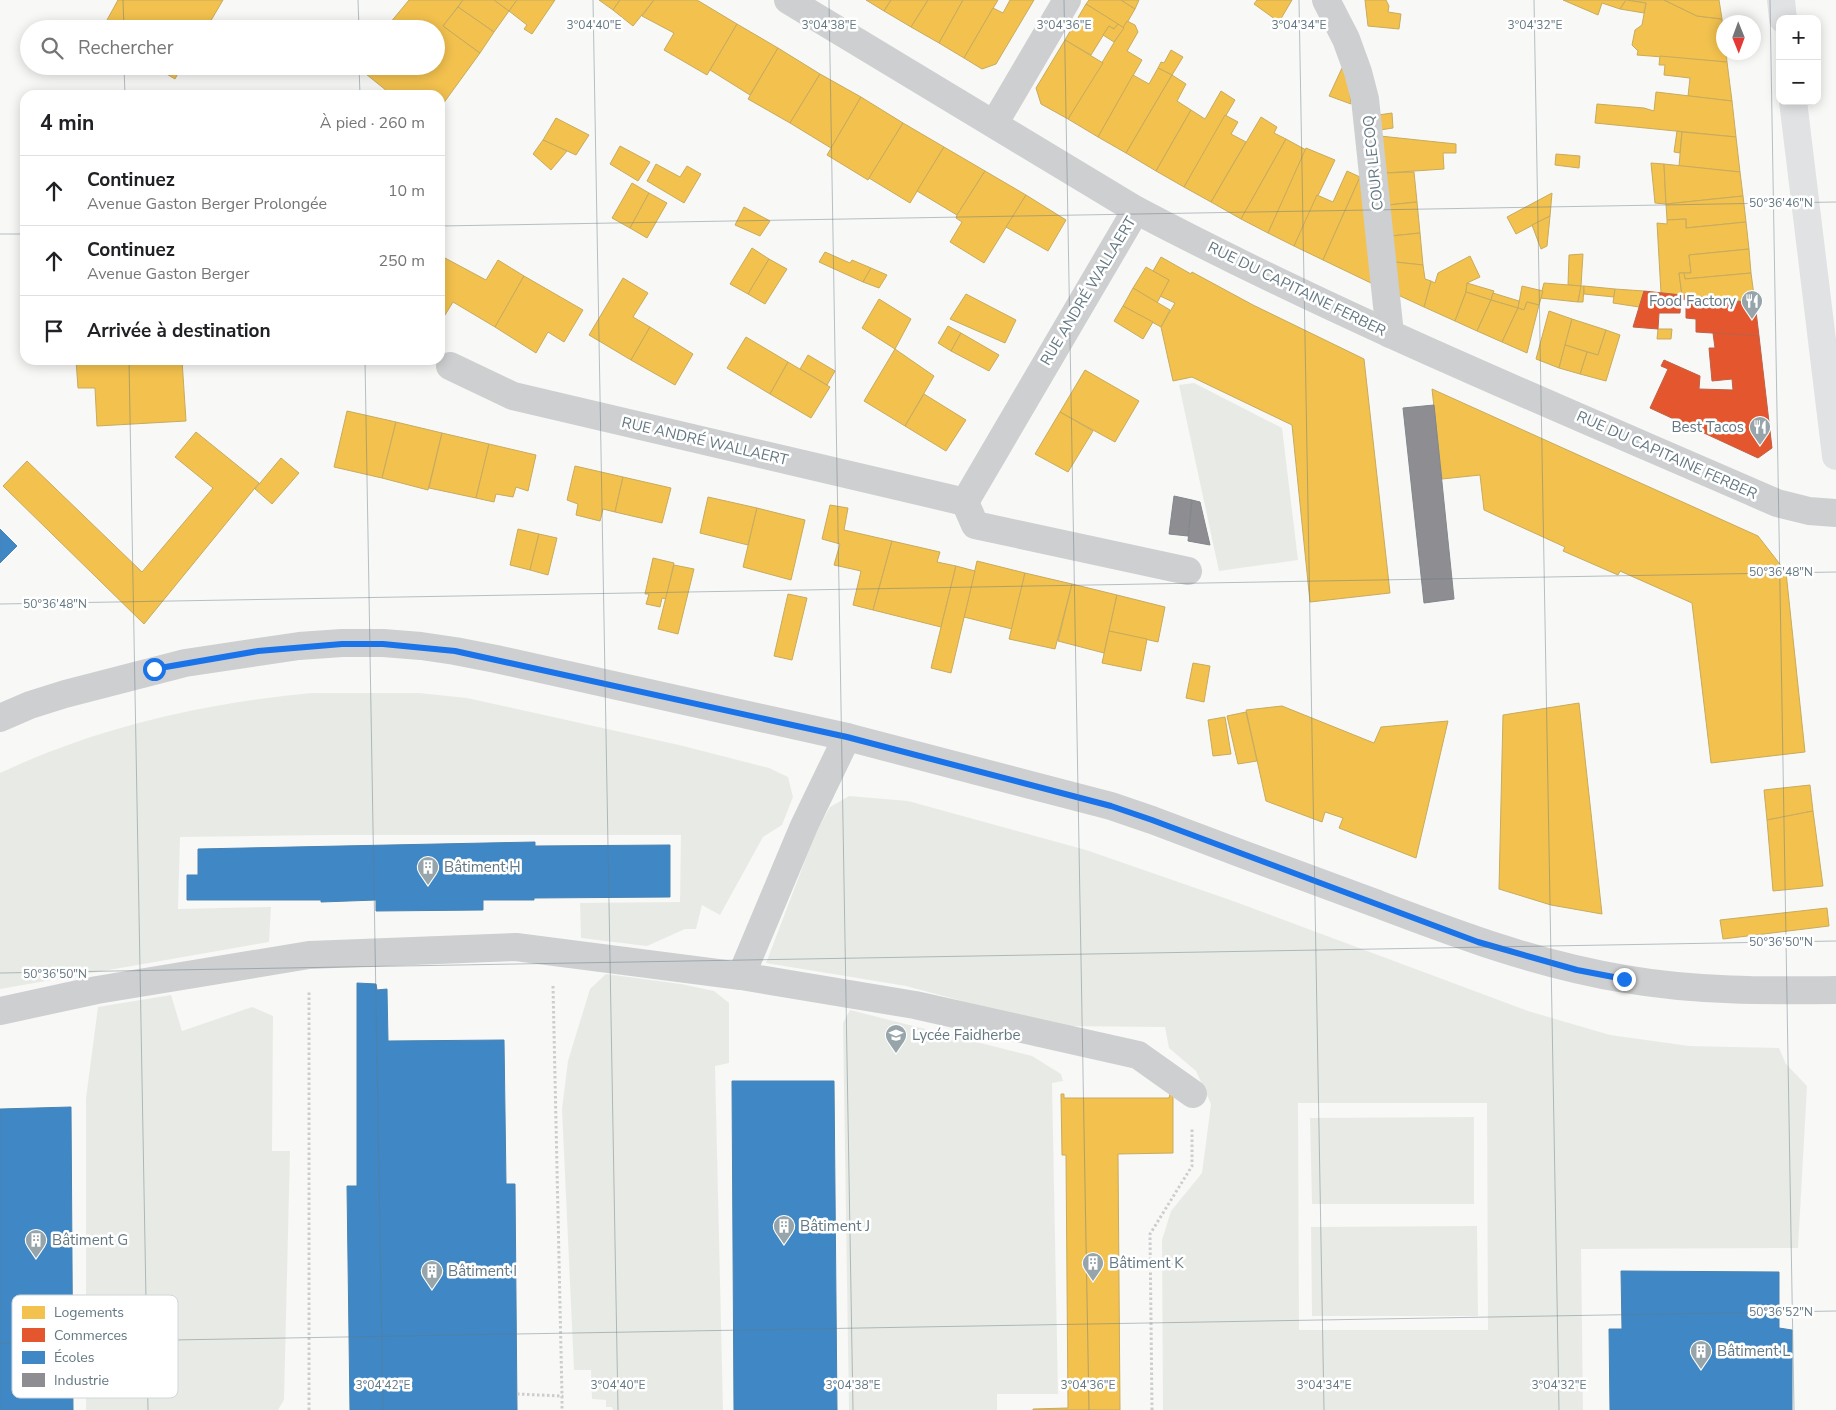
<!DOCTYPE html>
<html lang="fr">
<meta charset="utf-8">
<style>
body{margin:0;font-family:"Nunito Sans",sans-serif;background:#f2f2f2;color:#202124}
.controls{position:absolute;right:15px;top:15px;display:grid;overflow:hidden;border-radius:10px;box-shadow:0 2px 12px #0003}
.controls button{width:45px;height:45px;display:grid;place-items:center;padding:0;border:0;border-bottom:1px solid #e0e0e0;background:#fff;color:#202124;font:25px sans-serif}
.compass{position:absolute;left:1716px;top:15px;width:45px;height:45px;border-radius:50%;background:#fff;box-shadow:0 2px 12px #0003;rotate:179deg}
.stop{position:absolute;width:15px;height:15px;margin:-11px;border:4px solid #1a73e8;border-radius:50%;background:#fff}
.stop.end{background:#1a73e8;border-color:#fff;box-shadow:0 1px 5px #0008}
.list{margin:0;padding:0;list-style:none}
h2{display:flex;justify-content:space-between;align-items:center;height:65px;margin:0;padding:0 20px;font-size:21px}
h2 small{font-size:16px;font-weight:400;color:#757577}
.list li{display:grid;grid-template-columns:32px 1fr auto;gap:15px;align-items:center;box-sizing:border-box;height:70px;padding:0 20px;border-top:1px solid #e0e0e0}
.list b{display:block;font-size:19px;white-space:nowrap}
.list p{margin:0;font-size:16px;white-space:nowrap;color:#757577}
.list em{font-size:16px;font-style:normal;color:#757577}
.icon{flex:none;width:28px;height:28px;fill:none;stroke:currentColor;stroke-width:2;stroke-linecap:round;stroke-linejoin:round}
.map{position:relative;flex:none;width:1836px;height:1410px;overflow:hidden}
.search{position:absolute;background:#fff;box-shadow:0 2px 12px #0003;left:20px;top:20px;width:425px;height:55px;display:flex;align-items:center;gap:12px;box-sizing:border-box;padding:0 18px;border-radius:28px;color:#757577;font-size:19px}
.panel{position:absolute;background:#fff;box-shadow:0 2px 12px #0003;left:20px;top:90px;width:425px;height:275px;border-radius:15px}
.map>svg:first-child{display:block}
</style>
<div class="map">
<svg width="1836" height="1410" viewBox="0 0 1836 1410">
<rect width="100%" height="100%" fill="#f8f8f7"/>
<g fill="#e8ebe5" fill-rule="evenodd">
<path d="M1194 383 1282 428 1298 560 1219 571 1179 385Z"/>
<path d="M312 693H419L467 698 679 745 769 768 788 777 793 797 782 825 763 837 720 915 702 905 696 929H685L647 946 581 938 580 903 680 902 681 835H327L180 837 178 909 271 907 269 942 0 989V773C98 727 204 703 312 693Z"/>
<path d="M849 796 908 801 1086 850 1233 901 1528 1011 1610 1035 1689 1046 1779 1048 1786 1064 1807 1086 1798 1248 1581 1249 1583 1410H1163L1162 1240 1171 1211 1202 1173 1211 1104 1196 1071 1169 1048 1165 1027 1055 1026 906 986 766 963 816 832 830 807ZM1298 1103H1487L1488 1330H1299Z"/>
<path d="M606 974 681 984 714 991 729 1003V1063L715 1066 723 1410H613L612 1407H606V1400L592 1399 591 1370H574L562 1109 568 1061 590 989Z"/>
<path d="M171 995 182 1031 252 1007 273 1016 272 1151H290L284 1400 278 1410H86V1098L98 1007Z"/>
<path d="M850 1010 1032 1056 1061 1074 1063 1081 1052 1083 1058 1394H997V1410H849L843 1023Z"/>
<path d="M1474 1117V1204H1312L1310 1118Z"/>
<path d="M1477 1226 1478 1316H1312L1311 1227Z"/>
</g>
<g fill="#f2c14e" stroke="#c7ab5e">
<path d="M118 0H223L206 29H102Z"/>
<path d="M409 0H463L443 26 480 53 440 108V95H392L356 66H436V29H385Z"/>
<path d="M463 0H494L509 11 494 32 458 7Z"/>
<path d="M494 0H517L509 11Z"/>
<path d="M517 0H555L532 34 524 29 527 25 509 11Z"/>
<path d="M599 0H620L613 10Z"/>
<path d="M620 0H654L633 26 613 10Z"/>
<path d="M654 0H697L737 24 707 75 664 50 674 33 642 16Z"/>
<path d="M866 0H891L884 11Z"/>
<path d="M891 0H928L911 27 884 11Z"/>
<path d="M928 0H963L939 43 911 27Z"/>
<path d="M963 0H998L964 58 939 43Z"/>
<path d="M1010 0H1034L996 64 982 69 964 58 993 8 1003 13Z"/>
<path d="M1089 0H1121L1135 9 1124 28 1086 4Z"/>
<path d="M1121 0H1139L1135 9Z"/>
<path d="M1257 0H1292L1279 22 1254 4Z"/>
<path d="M1365 0H1386L1389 6 1388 12 1401 14 1399 29 1368 26Z"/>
<path d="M1563 0H1664L1697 16 1722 19 1724 52H1726L1727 62 1637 55 1638 51 1632 45 1635 30 1642 25 1646 3 1626 0 1620 9 1602 3 1598 15Z"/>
<path d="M1626 0 1646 3 1644 13 1620 9Z"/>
<path d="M1664 0H1719L1722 19 1697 16Z"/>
<path d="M1086 4 1118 24 1114 29 1109 26 1091 55 1065 40Z"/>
<path d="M458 7 494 32 480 53 443 26Z"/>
<path d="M1127 21 1135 25 1138 32 1127 51 1142 60 1098 137 1068 119Z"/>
<path d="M737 24 778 48 750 95 710 70Z"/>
<path d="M1118 24 1124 28 1114 42 1103 35 1109 26 1114 29Z"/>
<path d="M1065 40 1103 63 1068 119 1041 104 1036 88Z"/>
<path d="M778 48 820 74 790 123 748 99Z"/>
<path d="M1171 50 1183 57 1172 75 1158 68 1161 62 1164 63Z"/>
<path d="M1660 56 1727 62 1732 101 1688 96 1690 78 1664 75 1665 65H1659Z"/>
<path d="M153 66H182L175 79Z"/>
<path d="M1158 68 1172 75 1126 153 1098 137 1133 75 1149 84Z"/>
<path d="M1342 68 1348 75 1351 104 1329 96Z"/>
<path d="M820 74 861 97 831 148 790 123Z"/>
<path d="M1172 75 1186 84 1177 101 1191 110 1156 171 1126 153Z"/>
<path d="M1221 91 1235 100 1184 187 1156 171 1191 110 1205 119Z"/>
<path d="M1656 92 1732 101 1736 137 1595 123 1597 104 1644 108 1654 111Z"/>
<path d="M861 97 903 123 868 180 827 155Z"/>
<path d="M1392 113 1393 128 1380 130 1378 115Z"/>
<path d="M1225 115 1238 122 1231 134 1246 142 1211 202 1184 187Z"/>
<path d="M1261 117 1277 127 1274 133 1286 139 1241 219 1211 202Z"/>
<path d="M556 118 589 135 576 155 543 140Z"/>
<path d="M903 123 944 147 910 203 869 178Z"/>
<path d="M1677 131 1682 132 1680 153 1674 152Z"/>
<path d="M1682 132 1736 137 1740 172 1679 166Z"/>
<path d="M1380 136 1456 144V153H1443L1444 169 1385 173Z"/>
<path d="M1286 139 1306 150 1268 233 1241 219Z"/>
<path d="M543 140 567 151 551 170 533 154Z"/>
<path d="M620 146 650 162 638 181 610 164Z"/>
<path d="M944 147 985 171 957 215 917 191Z"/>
<path d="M1306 148 1335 160 1294 246 1268 233Z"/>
<path d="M1556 154 1580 156 1579 168 1555 165Z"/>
<path d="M1651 163 1664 164 1666 204 1655 203Z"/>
<path d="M656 164 680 177 687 166 701 174 684 203 647 181Z"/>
<path d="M1664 164 1740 172 1743 196 1666 204Z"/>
<path d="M985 171 1026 195 984 263 950 242 962 222 956 218 957 215Z"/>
<path d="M1347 171 1360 177 1323 260 1294 246 1317 195 1333 202Z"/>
<path d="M1414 172 1417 202 1388 205 1385 173Z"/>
<path d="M1360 177 1373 284 1323 260Z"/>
<path d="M632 183 649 193 630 228 612 218Z"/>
<path d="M649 193 667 203 647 238 630 228Z"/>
<path d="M1552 193 1550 216 1516 234 1507 217Z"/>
<path d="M1026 195 1066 220 1048 251 1006 227Z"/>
<path d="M1743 196 1746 222 1686 228V219L1667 220 1666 204Z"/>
<path d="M1417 202 1420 233 1391 236 1388 205Z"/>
<path d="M744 207 770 221 760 236 735 225Z"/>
<path d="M1550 216 1547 246 1541 249 1532 225Z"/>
<path d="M1686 219V228L1746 222 1749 249 1689 255 1691 273H1679L1682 295 1661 293 1657 223 1667 224V220Z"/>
<path d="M1420 233 1423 265 1395 262 1391 236Z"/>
<path d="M752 248 769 259 748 294 730 284Z"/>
<path d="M1749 249 1751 273 1685 279 1684 273H1691L1689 255Z"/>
<path d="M825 252 850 263 852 260 871 268 863 282 819 262Z"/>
<path d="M1583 254 1581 286 1568 285 1569 255Z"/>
<path d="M1470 256 1480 277 1467 283 1466 292 1455 321 1424 307 1431 281 1435 283 1438 273Z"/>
<path d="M1161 257 1191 274 1192 272 1253 305 1364 359 1390 593 1310 602 1292 425 1192 377 1173 381 1161 327 1175 303 1160 296 1169 280 1153 271Z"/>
<path d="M445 258 486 280 498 260 524 276 495 327 453 302 445 315 440 312V265Z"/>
<path d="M769 259 787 269 765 304 748 294Z"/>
<path d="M1395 262 1423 265 1425 279 1431 281 1424 307 1398 295Z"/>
<path d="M1146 267 1169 280 1157 303 1133 288Z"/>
<path d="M871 268 887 275 879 288 863 282Z"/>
<path d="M1679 273H1684L1685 279 1751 273 1755 303 1682 295Z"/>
<path d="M524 276 583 310 564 342 548 332 536 353 495 327Z"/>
<path d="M623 278 648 293 633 317 650 327 631 360 589 335Z"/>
<path d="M1467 283 1494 291 1491 300 1466 292Z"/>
<path d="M1544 283 1581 286 1578 302 1540 298Z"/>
<path d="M1522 286 1543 291 1539 305 1527 302 1524 310 1518 308Z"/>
<path d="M1581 286H1584L1583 302H1578Z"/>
<path d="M1584 286 1615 289 1614 297 1584 294Z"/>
<path d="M1133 288 1170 310 1161 327 1123 306Z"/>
<path d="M1615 289 1644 291 1639 307 1613 303Z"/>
<path d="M1466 292 1491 300 1477 331 1455 321Z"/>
<path d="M1493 293 1519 301 1518 308 1491 300Z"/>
<path d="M966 294 1016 320 1005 343 950 319Z"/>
<path d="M879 299 911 319 895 349 862 328Z"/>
<path d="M1491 300 1518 308 1502 342 1477 331Z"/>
<path d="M1527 302 1539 305 1527 353 1502 342 1518 308 1524 310Z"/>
<path d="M1123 306 1153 322 1143 339 1114 321Z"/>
<path d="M1549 311 1572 319 1559 368 1536 359Z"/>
<path d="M1572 319 1606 330 1598 355 1565 345Z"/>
<path d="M948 326 961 333 951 351 938 343Z"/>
<path d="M650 327 693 354 675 385 631 360Z"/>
<path d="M1658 329H1672L1671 339H1657Z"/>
<path d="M1606 330 1620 335 1606 381 1580 374 1587 352 1598 355Z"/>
<path d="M961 333 999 355 989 371 951 351Z"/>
<path d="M746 337 788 362 770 394 727 368Z"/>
<path d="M1565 345 1587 352 1580 374 1559 368Z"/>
<path d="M895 349 934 376 905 426 864 401Z"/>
<path d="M808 355 835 371 827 385 800 369Z"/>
<path d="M76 360H182L186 421 97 426 95 388H78Z"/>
<path d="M788 362 830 387 811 418 770 394Z"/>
<path d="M1085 370 1139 401 1115 442 1060 412Z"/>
<path d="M1432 389 1758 536 1786 572 1805 752 1711 763 1692 603 1620 571 1618 575 1563 551 1565 547 1484 510 1480 475 1442 479Z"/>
<path d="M924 394 966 420 946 451 905 426Z"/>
<path d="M347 411 396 422 382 478 334 467Z"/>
<path d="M1060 412 1093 431 1068 472 1035 454Z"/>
<path d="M396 422 442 433 428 490 382 478Z"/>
<path d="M196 432 259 483 144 624 3 486 27 461 142 572 213 488 175 457Z"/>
<path d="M442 433 489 444 476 498 429 488Z"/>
<path d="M489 444 536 455 528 491 516 487 513 497 496 494 494 502 476 498Z"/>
<path d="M281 458 299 473 272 504 255 489Z"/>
<path d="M575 466 623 477 615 512 603 509 600 521 576 515 578 504 567 500Z"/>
<path d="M623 477 671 488 662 523 615 512Z"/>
<path d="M708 497 757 508 748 545 700 533Z"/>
<path d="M830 505 848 508 844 530 892 541 873 610 853 605 861 571 834 565 840 544 822 539Z"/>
<path d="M757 508 805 520 791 580 743 567Z"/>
<path d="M518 529 539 534 530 570 510 565Z"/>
<path d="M539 534 557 538 548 575 530 570Z"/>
<path d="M892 541 940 552 937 562 956 566 941 627 873 610Z"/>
<path d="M653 558 674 563 666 599 662 598 660 607 646 604 649 594H645Z"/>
<path d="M977 561 1025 573 1012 629 964 617Z"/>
<path d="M674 565 694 569 678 634 658 629Z"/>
<path d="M956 566 975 571 951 673 931 668Z"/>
<path d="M1025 573 1072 584 1055 649 1009 639Z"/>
<path d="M1072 584 1117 595 1104 653 1058 641Z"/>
<path d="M788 594 807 598 792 660 774 656Z"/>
<path d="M1117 595 1165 607 1158 642 1109 631Z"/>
<path d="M1109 631 1147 639 1141 671 1102 663Z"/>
<path d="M1193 663 1210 666 1204 702 1186 698Z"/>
<path d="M1579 703 1602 914 1551 905 1499 889 1503 715Z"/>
<path d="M1282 706 1374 743 1381 727 1448 721 1416 858 1339 828 1343 818 1325 812 1322 822 1266 801 1246 710Z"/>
<path d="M1246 712 1257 761 1238 764 1227 716Z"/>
<path d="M1225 717 1231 754 1213 756 1208 720Z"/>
<path d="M1810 785 1813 811 1767 820 1764 790Z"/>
<path d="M1813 811 1823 886 1773 891 1767 820Z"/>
<path d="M1827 908 1829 926 1723 939 1720 920Z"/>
<path d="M1173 1093V1153L1118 1154 1120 1410H1033V1409L1068 1408 1066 1155H1062L1061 1094H1064V1098H1169L1170 1094Z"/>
</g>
<g fill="#e4572e" stroke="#bd6147">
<path d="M1644 291 1755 303 1759 336 1696 332V319L1686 318V300L1681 299 1680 313H1659L1658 329 1633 327Z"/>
<path d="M1713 333 1759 336 1772 448 1758 458 1650 408 1668 369 1661 366 1664 360 1700 376 1699 389 1733 390 1732 379 1712 381 1709 348H1715Z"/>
</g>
<g fill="#3f88c5" stroke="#4a83b1">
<path d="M0 529 17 546 0 563Z"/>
<path d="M535 842V846L670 845V897L534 898V900H483V910L376 911V900L321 902V900H187V875H198V849Z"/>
<path d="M357 983 376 984 377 990 387 989 388 1041 504 1040 506 1184H515L517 1410H350L347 1186H357Z"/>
<path d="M732 1081H834L837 1410H734Z"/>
<path d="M71 1107 73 1410H0V1109Z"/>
<path d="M1621 1271 1779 1272V1328L1792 1330V1410H1610L1609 1329H1622Z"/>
</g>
<g fill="#8d8d92" stroke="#80878d">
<path d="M1434 405 1454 599 1424 603 1403 408Z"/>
<path d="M1174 496 1192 500 1188 536 1169 534Z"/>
<path d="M1192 500 1200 502 1210 545 1188 541Z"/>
</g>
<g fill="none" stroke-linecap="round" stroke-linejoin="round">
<g stroke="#cccdcd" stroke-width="3" stroke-dasharray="2.5 2.5" stroke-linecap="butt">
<path d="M553 986 562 1396"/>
<path d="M517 1394 562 1396V1410"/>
<path d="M309 1410V991"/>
<path d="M1152 1410 1150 1234 1192 1166V1127"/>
</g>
<g stroke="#cecfd0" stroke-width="28">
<path d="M788 0 1136 210C1344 320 1562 409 1777 503L1809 511 1836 513"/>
<path d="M1326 0 1346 39 1358 72 1365 99 1390 334"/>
<path d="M994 124 1067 0"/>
<path d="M450 366 513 396 965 502 1136 210"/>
<path d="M965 502 975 525 1188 571"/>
<path d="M0 718 30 705 65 694 185 663 299 646 342 643H383L421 646 455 651 496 659 847 737 1111 806 1152 820C1226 848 1301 876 1375 903 1457 934 1538 965 1625 979 1694 991 1766 991 1836 990"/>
<path d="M741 976 804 826 847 737"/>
<path d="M0 1011 97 990 309 955 516 947 741 976 915 1005 1138 1055 1193 1094"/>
</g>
<g stroke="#e1e2e3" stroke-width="28">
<path d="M1781 0 1783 19"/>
<path d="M1793 101 1836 456"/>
</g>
</g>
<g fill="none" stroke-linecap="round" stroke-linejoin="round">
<path stroke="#1a73e8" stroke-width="6" d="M154 669 258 651 342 644H383L455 651 847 737 1111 806 1152 820 1478 942 1577 970 1624 979"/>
</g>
<path fill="none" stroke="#637882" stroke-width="1" stroke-opacity="0.45" d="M123 0 124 29M358 0 359 29M593 0 618 1410M829 0 853 1410M1064 0 1089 1410M1299 0 1324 1410M1534 0 1559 1410M1770 0 1794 1410M124 66 125 95M359 66 360 95M440 226 1836 202M0 234H25M129 360 148 1410M365 360 383 1410M0 604 1836 572M0 973 1836 941M0 1343 1836 1311"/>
<defs>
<g id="restaurant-pin" transform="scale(1.125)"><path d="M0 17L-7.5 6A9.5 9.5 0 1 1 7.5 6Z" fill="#97a5ab" stroke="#fff"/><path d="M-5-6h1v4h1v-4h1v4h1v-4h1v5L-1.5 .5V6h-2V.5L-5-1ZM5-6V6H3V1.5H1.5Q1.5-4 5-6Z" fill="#fff"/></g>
<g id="building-pin" transform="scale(1.125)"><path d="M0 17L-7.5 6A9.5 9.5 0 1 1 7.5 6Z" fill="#97a5ab" stroke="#fff"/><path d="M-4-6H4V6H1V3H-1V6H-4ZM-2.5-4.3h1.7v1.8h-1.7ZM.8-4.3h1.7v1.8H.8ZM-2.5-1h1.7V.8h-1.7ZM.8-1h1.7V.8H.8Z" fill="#fff"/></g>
<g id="school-pin" transform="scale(1.125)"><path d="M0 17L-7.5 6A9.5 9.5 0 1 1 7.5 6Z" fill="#97a5ab" stroke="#fff"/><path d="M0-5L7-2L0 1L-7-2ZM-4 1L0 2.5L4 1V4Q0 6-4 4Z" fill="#fff"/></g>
</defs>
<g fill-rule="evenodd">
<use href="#restaurant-pin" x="1752" y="301"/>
<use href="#restaurant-pin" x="1760" y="427"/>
<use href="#building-pin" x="428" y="867"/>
<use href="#school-pin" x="896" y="1035"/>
<use href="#building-pin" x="784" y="1226"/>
<use href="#building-pin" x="36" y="1240"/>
<use href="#building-pin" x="1093" y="1263"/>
<use href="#building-pin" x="432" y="1271"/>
<use href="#building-pin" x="1701" y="1351"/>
</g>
<g text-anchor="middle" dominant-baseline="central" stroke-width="5" stroke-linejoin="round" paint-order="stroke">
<g font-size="15" fill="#637882" stroke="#fff">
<text transform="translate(1373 163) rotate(-96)">COUR LECOQ</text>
<text transform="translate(1297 289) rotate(26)">RUE DU CAPITAINE FERBER</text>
<text transform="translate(1088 291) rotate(-59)">RUE ANDRÉ WALLAERT</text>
<text transform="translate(705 441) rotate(13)">RUE ANDRÉ WALLAERT</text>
<text transform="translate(1667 455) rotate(24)">RUE DU CAPITAINE FERBER</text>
</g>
<g font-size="15" fill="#637882" stroke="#fff" text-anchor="start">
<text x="1736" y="301" text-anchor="end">Food Factory</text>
<text x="1744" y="427" text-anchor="end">Best Tacos</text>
<text x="444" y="867">Bâtiment H</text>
<text x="912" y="1035">Lycée Faidherbe</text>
<text x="800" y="1226">Bâtiment J</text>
<text x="52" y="1240">Bâtiment G</text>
<text x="1109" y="1263">Bâtiment K</text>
<text x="448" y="1271">Bâtiment I</text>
<text x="1717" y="1351">Bâtiment L</text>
</g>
</g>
<rect x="12" y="1295" width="166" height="103" rx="8" fill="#fff" stroke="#d0d6da" stroke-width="1"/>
<rect x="22" y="1306" width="23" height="13" fill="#f2c14e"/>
<rect x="22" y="1328" width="23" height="14" fill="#e4572e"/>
<rect x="22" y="1351" width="23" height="13" fill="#3f88c5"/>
<rect x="22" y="1373" width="23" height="14" fill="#8d8d92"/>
<g font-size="14" fill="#637882">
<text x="54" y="1317">Logements</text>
<text x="54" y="1340">Commerces</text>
<text x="54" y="1362">Écoles</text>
<text x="54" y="1385">Industrie</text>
</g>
<g font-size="12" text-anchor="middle" fill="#637882" stroke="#fff" stroke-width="5" stroke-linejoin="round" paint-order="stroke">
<text x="594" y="29">3°04'40"E</text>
<text x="829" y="29">3°04'38"E</text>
<text x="1064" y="29">3°04'36"E</text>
<text x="1299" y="29">3°04'34"E</text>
<text x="1535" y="29">3°04'32"E</text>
<text x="1781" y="207">50°36'46"N</text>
<text x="1781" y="576">50°36'48"N</text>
<text x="55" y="608">50°36'48"N</text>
<text x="1781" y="946">50°36'50"N</text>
<text x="55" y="978">50°36'50"N</text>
<text x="1781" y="1316">50°36'52"N</text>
<text x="383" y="1389">3°04'42"E</text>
<text x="618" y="1389">3°04'40"E</text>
<text x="853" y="1389">3°04'38"E</text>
<text x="1088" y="1389">3°04'36"E</text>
<text x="1324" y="1389">3°04'34"E</text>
<text x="1559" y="1389">3°04'32"E</text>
</g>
</svg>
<div class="controls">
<button>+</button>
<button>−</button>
</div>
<svg class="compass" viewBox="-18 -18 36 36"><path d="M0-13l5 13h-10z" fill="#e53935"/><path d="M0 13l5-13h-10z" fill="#757577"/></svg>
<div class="stop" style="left:154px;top:669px"></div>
<div class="stop end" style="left:1624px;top:979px"></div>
<div class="search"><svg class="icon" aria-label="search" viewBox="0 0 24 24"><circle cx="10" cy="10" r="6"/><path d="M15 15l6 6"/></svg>Rechercher</div>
<section class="panel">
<h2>4 min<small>À pied · 260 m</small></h2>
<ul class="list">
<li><svg class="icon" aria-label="ahead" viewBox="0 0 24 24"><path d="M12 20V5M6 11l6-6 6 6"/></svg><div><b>Continuez</b><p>Avenue Gaston Berger Prolongée</p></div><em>10 m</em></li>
<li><svg class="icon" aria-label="ahead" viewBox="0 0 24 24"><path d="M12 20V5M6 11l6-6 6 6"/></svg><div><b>Continuez</b><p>Avenue Gaston Berger</p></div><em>250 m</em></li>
<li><svg class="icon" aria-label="arrive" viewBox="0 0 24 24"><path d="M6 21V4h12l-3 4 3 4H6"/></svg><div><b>Arrivée à destination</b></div></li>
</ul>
</section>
</div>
